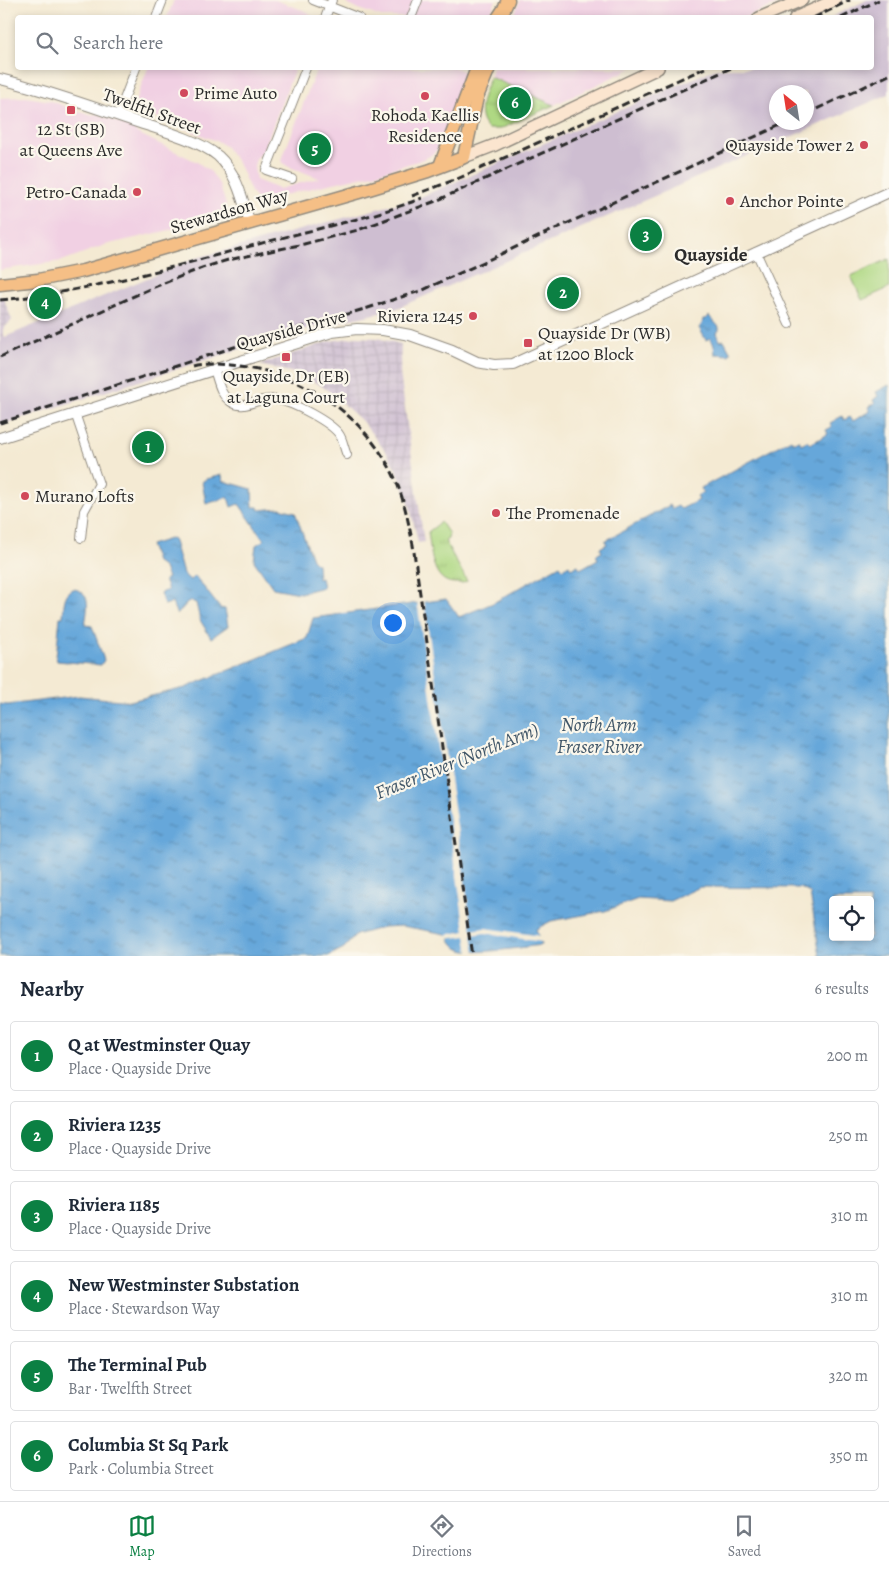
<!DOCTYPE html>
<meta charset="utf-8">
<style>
body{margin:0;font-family:Alegreya,serif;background:#f2f2f3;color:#1f2937}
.controls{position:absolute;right:15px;bottom:15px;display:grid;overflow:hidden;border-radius:5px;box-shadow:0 2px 8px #0003}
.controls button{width:45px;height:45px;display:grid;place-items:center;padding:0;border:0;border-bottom:1px solid #e0e1e3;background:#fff;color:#1f2937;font:25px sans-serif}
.compass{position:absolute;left:769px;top:85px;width:45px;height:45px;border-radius:50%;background:#fff;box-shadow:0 2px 8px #0003;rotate:330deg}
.you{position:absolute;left:392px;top:622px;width:18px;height:18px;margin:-12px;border:4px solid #fff;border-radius:50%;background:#1a73e8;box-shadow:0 0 0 8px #1a73e833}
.badge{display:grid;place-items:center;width:32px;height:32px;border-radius:50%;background:#0b8043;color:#fff;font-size:16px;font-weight:700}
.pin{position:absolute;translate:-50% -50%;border:2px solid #fff;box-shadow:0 1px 5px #0006}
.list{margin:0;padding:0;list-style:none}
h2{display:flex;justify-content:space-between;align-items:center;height:65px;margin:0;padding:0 20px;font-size:21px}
h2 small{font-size:16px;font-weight:400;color:#747a83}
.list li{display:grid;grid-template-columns:32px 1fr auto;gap:15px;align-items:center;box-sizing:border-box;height:70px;margin:0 10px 10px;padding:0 10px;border:1px solid #e0e1e3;border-radius:5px}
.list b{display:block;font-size:19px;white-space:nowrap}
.list p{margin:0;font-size:16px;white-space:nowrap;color:#747a83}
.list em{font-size:16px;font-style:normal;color:#747a83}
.icon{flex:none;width:28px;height:28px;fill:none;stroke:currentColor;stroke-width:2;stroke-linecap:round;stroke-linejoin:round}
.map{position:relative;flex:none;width:889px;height:956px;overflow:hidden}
.search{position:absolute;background:#fff;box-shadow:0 2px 8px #0003;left:15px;right:15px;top:15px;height:55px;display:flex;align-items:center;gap:12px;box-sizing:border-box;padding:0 18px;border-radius:5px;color:#747a83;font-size:19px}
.sheet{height:545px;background:#fff}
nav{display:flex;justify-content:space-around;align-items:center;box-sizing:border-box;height:70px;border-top:1px solid #e0e1e3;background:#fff;font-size:14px;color:#747a83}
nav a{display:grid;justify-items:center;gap:2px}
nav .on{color:#0b8043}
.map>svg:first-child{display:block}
</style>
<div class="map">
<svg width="889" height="956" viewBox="0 0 889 956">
<defs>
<pattern id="industrial-grid" width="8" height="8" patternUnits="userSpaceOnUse" patternTransform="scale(1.25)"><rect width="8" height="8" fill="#cebed1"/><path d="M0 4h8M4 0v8" fill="none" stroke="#b1a3b4"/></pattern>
<pattern id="grass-tufts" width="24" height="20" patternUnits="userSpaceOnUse" patternTransform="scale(1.25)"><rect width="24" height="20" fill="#afd883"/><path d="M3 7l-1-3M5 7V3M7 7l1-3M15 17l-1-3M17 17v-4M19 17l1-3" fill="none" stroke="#97ba71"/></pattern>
<pattern id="water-ripples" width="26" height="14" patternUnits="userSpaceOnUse" patternTransform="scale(1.25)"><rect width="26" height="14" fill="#66a7da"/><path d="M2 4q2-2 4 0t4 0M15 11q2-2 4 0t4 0" fill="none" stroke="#5488b1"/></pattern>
</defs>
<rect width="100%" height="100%" fill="#fbf7ec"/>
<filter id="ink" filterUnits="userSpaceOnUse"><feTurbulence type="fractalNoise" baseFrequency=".02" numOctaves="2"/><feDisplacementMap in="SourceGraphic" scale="10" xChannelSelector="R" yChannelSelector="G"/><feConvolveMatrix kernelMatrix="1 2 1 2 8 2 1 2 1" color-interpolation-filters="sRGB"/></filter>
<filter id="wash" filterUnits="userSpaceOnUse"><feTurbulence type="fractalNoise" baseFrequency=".0096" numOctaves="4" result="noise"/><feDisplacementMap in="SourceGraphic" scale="20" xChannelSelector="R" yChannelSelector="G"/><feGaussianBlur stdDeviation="1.12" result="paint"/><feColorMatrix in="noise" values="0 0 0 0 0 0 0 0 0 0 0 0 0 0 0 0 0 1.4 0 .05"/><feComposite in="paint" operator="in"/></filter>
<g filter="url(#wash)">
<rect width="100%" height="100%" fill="#f4ead3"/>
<g fill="#f1d0e3">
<path d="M174 0H275L308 12 312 17H167Z"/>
<path d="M343 0H496L489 18 381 17 348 5Z"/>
<path d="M520 0H788L746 17 513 18Z"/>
<path d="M148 68H295L263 151 256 159 254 166 256 180 279 189 319 178 287 166 283 163 282 159 317 68H456L466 73 467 77 444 138 438 149 430 156 418 161 378 173 316 187 262 201 256 199 252 194 238 163 226 147 219 142 138 110 135 102Z"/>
<path d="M493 68H632L554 105 490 77Z"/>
<path d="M26 97 51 101 89 115 98 114 134 128 137 133 197 162 211 172 219 184 226 204 225 213 217 219 105 245 62 261 0 270V98Z"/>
</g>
<g fill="url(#industrial-grid)">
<path d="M0 297H3L12 320 3 329V337L0 339Z"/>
<path d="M356 337 377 338 401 344 400 373 424 542 418 543 416 533 408 499 398 473 387 453 361 420 330 392 320 385 295 373 259 365 330 341Z"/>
</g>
<path fill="#cebed1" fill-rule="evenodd" d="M867 0H889V94L393 310 301 330 0 425V339L196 258 418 198 717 68H872V18L831 17ZM776 92H806V122H776Z"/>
<g fill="url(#grass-tufts)" stroke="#6d8257">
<path d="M490 77 554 105 500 129H488C473 115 484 93 490 77Z"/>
<path d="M441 522 449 534 448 539 445 541 467 581C463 584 460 583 455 583 431 583 431 549 428 532Z"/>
</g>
<path fill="#afd883" stroke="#6d8257" d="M889 259V288L862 300 851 276Z"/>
<g fill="url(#water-ripples)" stroke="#486982" fill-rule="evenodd">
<path d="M709 316 719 327V330L717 333 720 341 724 340 731 353 729 355 715 354 714 345 710 338 706 340 699 328 702 324 703 319H706Z"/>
<path d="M889 385V956H820L810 893 800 888 700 887 670 901 638 899 605 911 551 921 536 929 541 945C524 947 472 956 459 949 453 946 450 939 446 934L402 926 384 927 356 935 344 948 328 956H0V704L7 705 79 696 130 701 185 688 307 638 313 618 446 599 459 617 493 603 560 565 563 569 569 565 571 569 578 565 580 569 598 559 596 555 602 552 600 548 607 544 605 541 670 505 672 509 678 506 681 509 699 500 697 496 703 492 701 488 791 439 793 443 799 440 801 444 807 441 810 444 828 434 826 430 832 427 830 423 842 416 844 420 850 417 853 421 870 411 868 407 875 404 873 400 878 396 876 392ZM833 900H870V937H833Z"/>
<path d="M222 475 223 481 252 489 253 507H258L259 510 280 508 295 512 312 559 317 564 318 579 321 578 323 587 300 593 273 588 254 561 256 545 264 540 239 504 231 507 228 497 206 504 202 482 206 479Z"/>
<path d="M173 538 183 574 190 580 195 576 220 608 225 609 228 626 211 638 200 620 196 603 191 601 186 604 177 615 172 603 164 605 160 593 168 590 164 580 168 578 164 568 156 562 150 545Z"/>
<path d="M73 589C93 591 87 611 85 625L92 626 104 660 101 665 57 661 56 657 60 617H63C64 606 63 594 73 589Z"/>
</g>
<path fill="#f4ead3" d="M424 600 472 930 485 928 541 936 542 942 485 933 472 935 475 953H469L466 936 446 939 445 937 441 936 465 931 417 601Z"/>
</g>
<g filter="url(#ink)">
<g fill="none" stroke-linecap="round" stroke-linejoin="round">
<g stroke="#908a7f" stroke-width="10">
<g id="minor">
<path d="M313 0 359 18"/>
<path d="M156 18 163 0"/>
<path d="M325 18 332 0"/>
<path d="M411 18 418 0"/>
<path d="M118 115 136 68"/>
<path d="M292 179 266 170 306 68"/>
<path d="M756 252 789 324"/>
<path d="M214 369C218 381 220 395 231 402 243 410 252 401 264 400 269 399 275 399 279 400 294 403 330 422 339 434 343 439 344 449 347 455"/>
<path d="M75 413 99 484 84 511 81 538"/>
</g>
</g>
<g stroke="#908a7f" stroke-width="12">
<g id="tertiary">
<path d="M0 79C46 90 89 106 134 121 158 129 199 140 218 156 237 173 243 201 250 224"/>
<path d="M0 438 332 332 357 329 383 330 410 335 452 350 477 362 494 365 513 364 889 192"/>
</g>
</g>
<g stroke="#908a7f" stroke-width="14">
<g id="secondary">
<path d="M759 18 802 0"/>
<path d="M795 18 835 0"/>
<path d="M464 157 495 145 658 68"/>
</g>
</g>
<g stroke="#908a7f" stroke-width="15">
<g id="primary">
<path d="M498 18 504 9 508 0"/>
<path d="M440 166 477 68"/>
<path d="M0 284 38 280 83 271 359 192 428 171 460 159 464 157 477 97 489 68"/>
</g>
</g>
<use href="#minor" stroke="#fff" stroke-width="8"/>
<use href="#tertiary" stroke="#fff" stroke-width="10"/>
<use href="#secondary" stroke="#fbe5cf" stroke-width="11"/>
<use href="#primary" stroke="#f5bf86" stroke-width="12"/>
<g stroke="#2b2b2b" stroke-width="3" stroke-dasharray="8 4" stroke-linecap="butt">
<path d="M814 18 850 0"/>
<path d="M841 18 879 0"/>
<path d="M806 114 889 75"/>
<path d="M412 196 457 179 705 68"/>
<path d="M0 300C91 292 178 265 266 242 318 228 372 218 422 198"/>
<path d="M0 357 154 287 202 268 228 260 304 244 358 230 436 201 731 68"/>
<path d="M192 366C204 363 218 364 230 365 298 370 360 411 392 472 403 494 408 520 413 545L472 956"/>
<path d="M0 423 253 341 368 308 423 290 787 122"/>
</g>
</g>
</g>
<g fill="#d1495b" stroke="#fbf7ec" stroke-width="2">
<circle cx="184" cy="93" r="5"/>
<circle cx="425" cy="96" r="5"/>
<rect x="66" y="105" width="10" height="10" rx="2.5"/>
<circle cx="864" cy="145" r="5"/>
<circle cx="137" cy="192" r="5"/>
<circle cx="730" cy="201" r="5"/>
<circle cx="473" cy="316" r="5"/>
<rect x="523" y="338" width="10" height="10" rx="2.5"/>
<rect x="281" y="352" width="10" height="10" rx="2.5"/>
<circle cx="25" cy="496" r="5"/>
<circle cx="496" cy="513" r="5"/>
</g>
<g text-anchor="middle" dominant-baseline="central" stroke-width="4.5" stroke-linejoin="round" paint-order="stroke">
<g font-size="18" fill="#2b2b2b" stroke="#fbf7ec" text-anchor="start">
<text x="194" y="93">Prime Auto</text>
<text x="425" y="115" text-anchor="middle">Rohoda Kaellis<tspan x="425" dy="21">Residence</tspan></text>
<text x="71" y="129" text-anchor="middle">12 St (SB)<tspan x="71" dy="21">at Queens Ave</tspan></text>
<text x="854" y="145" text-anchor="end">Quayside Tower 2</text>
<text x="127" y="192" text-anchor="end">Petro-Canada</text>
<text x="740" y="201">Anchor Pointe</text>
<text x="463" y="316" text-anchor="end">Riviera 1245</text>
<text x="538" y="333">Quayside Dr (WB)<tspan x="538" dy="21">at 1200 Block</tspan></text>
<text x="286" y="376" text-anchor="middle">Quayside Dr (EB)<tspan x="286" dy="21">at Laguna Court</tspan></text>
<text x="35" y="496">Murano Lofts</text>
<text x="506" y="513">The Promenade</text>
</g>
<g font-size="18" fill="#2b2b2b" stroke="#fbf7ec">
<text transform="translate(152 111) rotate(20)">Twelfth Street</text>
<text transform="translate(229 211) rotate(-16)">Stewardson Way</text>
<text transform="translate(291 330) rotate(-15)">Quayside Drive</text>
</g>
<g font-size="19" font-weight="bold" fill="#2b2b2b" stroke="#fbf7ec">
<text x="711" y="255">Quayside</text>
</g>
<g font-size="19" font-style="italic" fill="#405668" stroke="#fbf7ec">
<text x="599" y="725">North Arm<tspan x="599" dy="22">Fraser River</tspan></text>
<text transform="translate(457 761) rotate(-22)">Fraser River (North Arm)</text>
</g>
</g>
</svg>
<div class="controls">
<button><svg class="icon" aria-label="locate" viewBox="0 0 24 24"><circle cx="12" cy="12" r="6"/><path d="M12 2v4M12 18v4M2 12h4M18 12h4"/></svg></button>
</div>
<svg class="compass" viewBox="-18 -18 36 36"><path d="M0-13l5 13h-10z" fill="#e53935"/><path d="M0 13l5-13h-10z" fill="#747a83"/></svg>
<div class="you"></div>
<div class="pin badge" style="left:148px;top:447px">1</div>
<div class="pin badge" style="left:563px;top:293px">2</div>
<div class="pin badge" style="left:646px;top:235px">3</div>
<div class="pin badge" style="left:45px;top:303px">4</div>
<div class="pin badge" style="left:315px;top:149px">5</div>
<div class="pin badge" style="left:515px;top:103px">6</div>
<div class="search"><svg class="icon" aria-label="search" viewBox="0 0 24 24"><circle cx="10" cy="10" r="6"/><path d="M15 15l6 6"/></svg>Search here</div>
</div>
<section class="sheet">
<h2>Nearby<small>6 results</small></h2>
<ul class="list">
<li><span class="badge">1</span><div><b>Q at Westminster Quay</b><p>Place · Quayside Drive</p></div><em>200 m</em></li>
<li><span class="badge">2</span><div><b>Riviera 1235</b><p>Place · Quayside Drive</p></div><em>250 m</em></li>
<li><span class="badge">3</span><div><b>Riviera 1185</b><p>Place · Quayside Drive</p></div><em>310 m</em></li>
<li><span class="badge">4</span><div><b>New Westminster Substation</b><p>Place · Stewardson Way</p></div><em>310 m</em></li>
<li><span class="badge">5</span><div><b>The Terminal Pub</b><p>Bar · Twelfth Street</p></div><em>320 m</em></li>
<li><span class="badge">6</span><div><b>Columbia St Sq Park</b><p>Park · Columbia Street</p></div><em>350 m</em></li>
</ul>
</section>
<nav>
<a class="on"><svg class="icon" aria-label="map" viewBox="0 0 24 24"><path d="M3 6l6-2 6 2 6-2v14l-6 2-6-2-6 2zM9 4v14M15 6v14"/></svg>Map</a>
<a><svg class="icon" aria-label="directions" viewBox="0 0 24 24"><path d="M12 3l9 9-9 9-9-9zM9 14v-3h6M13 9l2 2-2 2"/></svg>Directions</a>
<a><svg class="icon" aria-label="saved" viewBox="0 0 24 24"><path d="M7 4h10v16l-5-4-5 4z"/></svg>Saved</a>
</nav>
